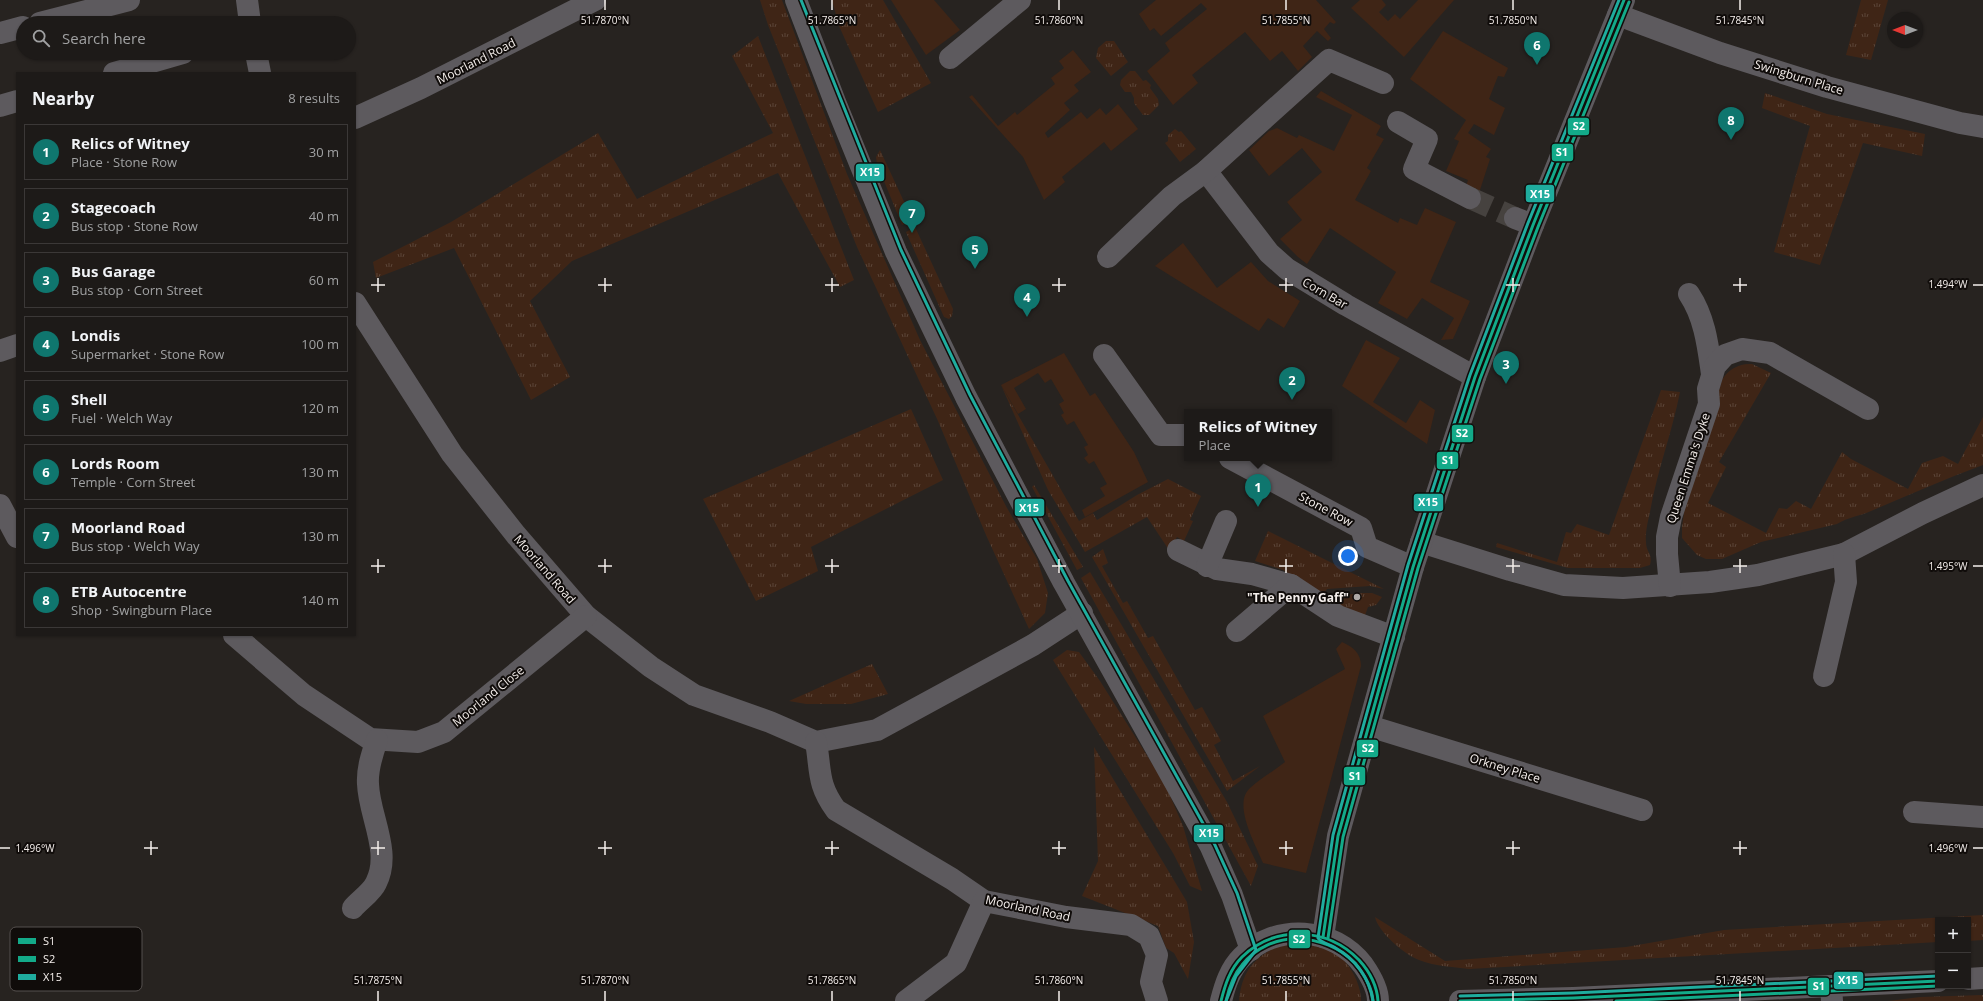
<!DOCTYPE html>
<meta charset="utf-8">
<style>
body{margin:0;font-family:"Open Sans",sans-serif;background:#252321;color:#f1f3f6}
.controls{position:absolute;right:12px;bottom:12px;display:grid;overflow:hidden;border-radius:0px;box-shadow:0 1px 3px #0004}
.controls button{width:36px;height:36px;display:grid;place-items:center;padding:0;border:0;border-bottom:1px solid #3b3837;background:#1d1a18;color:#f1f3f6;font:20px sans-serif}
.compass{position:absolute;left:1887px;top:12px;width:36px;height:36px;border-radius:50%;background:#1d1a18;box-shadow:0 1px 3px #0004;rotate:270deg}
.you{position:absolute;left:1348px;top:556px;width:14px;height:14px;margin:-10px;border:3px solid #fff;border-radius:50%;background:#1a73e8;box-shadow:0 0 0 6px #1a73e833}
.badge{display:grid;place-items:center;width:26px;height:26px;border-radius:50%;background:#0f766e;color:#fff;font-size:13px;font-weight:700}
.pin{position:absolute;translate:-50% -33px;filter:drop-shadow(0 1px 2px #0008)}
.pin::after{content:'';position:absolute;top:21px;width:14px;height:12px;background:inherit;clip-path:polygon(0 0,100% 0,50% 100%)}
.popup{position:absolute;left:1184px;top:409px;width:148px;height:52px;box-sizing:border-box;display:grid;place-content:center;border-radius:0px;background:#1d1a18;filter:drop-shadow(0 1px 3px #0005);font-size:13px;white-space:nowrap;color:#a0a1a2}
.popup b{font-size:15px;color:#f1f3f6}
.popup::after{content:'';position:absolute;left:50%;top:100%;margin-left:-8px;border:8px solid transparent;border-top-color:#1d1a18}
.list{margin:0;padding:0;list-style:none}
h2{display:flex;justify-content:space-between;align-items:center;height:52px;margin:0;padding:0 16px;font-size:17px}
h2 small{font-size:13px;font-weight:400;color:#a0a1a2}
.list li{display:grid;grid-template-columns:26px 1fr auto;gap:12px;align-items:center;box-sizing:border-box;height:56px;margin:0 8px 8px;padding:0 8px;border:1px solid #3b3837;border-radius:0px}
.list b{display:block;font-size:15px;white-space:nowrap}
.list p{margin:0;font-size:13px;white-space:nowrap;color:#a0a1a2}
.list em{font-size:13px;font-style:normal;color:#a0a1a2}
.icon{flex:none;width:22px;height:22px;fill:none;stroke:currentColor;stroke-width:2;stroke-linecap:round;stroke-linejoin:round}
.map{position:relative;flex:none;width:1983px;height:1001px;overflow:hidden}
.search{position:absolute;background:#1d1a18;box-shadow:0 1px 3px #0004;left:16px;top:16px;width:340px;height:44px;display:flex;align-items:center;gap:10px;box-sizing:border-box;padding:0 14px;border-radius:22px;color:#a0a1a2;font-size:15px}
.panel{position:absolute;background:#1d1a18;box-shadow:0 1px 3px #0004;left:16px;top:72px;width:340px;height:564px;border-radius:0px}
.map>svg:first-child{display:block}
</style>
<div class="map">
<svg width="1983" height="1001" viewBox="0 0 1983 1001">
<defs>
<pattern id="grass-tufts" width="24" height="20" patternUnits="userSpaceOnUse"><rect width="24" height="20" fill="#3f2516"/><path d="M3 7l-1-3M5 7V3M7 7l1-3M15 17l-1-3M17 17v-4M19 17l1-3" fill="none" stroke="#5b4538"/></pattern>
</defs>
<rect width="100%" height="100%" fill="#272320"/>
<g fill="url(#grass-tufts)">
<path d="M760 0H782L847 174 920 340 1007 508 1037 559 1048 593 1045 613 1029 629 986 535 938 421 857 247 768 25Z"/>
<path d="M832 0H883L931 83 878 112 839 26Z"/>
<path d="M1861 0H1888L1871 60 1846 55Z"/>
<path d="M758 36 854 280 840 287 778 173 572 261 530 301 570 377 531 400 454 248 376 278 373 262 451 222 598 133 637 199 773 133 732 56Z"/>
<path d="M1106 41H1114L1128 62 1111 76 1096 58 1098 48Z"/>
<path d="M1130 71H1135L1143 81 1146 80 1151 85 1150 88 1158 99 1159 105 1149 115H1143L1134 103V98L1131 92H1125L1120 85 1121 80Z"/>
<path d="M1765 93 1827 114 1925 134 1922 156 1863 143 1820 265 1774 252 1810 126 1762 108Z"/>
<path d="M1175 129 1179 132 1181 131 1196 149 1180 162 1165 143 1168 141V135Z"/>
<path d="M880 150 913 221 902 225 877 164 876 157Z"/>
<path d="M915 227 953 309 952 316 949 319 944 317 906 232Z"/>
<path d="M1752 364 1771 373 1719 462 1726 467 1708 503 1766 533 1779 508 1787 509 1796 501 1811 509 1842 452 1851 459 1908 489 1922 463 1943 456 1958 464 1983 417V465C1945 479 1909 495 1871 511 1860 516 1848 517 1837 524L1761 542 1722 559H1706L1697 555 1682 538V527L1685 506 1722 380C1728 369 1740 363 1752 364Z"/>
<path d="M1001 385 1079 521 1093 513 1097 520 1137 495 1168 479 1201 496 1190 520 1193 521 1184 541 1177 537 1169 550 1147 517 1085 552 1048 490Z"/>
<path d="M1661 390 1680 392C1672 433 1657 471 1650 512 1648 521 1645 533 1646 542 1646 553 1653 553 1650 565L1640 568H1568L1496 547 1497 543 1557 562 1566 532 1571 533 1577 524 1609 535Z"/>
<path d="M911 409 943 480 811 547 818 571 756 601 703 499Z"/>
<path d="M1034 485 1083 567 1077 570 1032 487Z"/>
<path d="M1268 531 1384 589 1370 586 1327 589 1323 595 1283 570 1255 561Z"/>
<path d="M1103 549 1108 563 1102 566 1123 603 1127 601 1148 638 1153 636 1195 710 1202 707 1221 741 1214 745 1233 781 1260 766 1227 791 1092 557Z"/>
<path d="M1090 572 1227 802 1258 866 1251 886 1081 578Z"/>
<path d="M1362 593H1372L1382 597 1376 605 1368 607 1364 618 1331 601 1334 596Z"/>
<path d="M1067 650 1079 652 1100 681 1165 784 1183 826 1202 891 1190 886 1173 853 1053 660Z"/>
<path d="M872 664 888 694 851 704H806L789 701Z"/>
<path d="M1094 747 1187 902 1194 942 1188 979 1174 953 1166 948 1158 926 1082 896 1098 861Z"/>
<path d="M1983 915V940L1968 941V920H1938V942L1469 969C1452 967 1434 966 1419 960 1405 955 1378 932 1375 917L1445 961 1626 947 1724 930Z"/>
<path d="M1284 943C1297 944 1312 943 1325 947 1344 952 1362 982 1361 1001H1239C1242 969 1256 956 1284 943Z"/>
<path d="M1983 995V1001H1888L1920 997Z"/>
</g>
<g fill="#3f2516">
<path d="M891 0H934L960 30 926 55Z"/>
<path d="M1156 0H1316L1336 22 1334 24 1330 22 1324 29 1331 38 1328 41 1317 31 1303 46 1312 57 1298 71 1282 51 1270 61 1245 32 1192 75 1198 83 1173 105 1147 71 1170 51 1165 43 1207 9 1201 3 1161 36 1154 28 1150 31 1139 14Z"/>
<path d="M1360 0H1382L1386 5 1379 12 1388 21 1395 14 1400 19 1418 0H1454L1404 57 1351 8Z"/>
<path d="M1443 31 1508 68 1504 77 1498 76 1489 99 1505 108 1494 135 1474 124 1468 133 1491 149 1486 157 1490 159 1479 193 1465 189 1468 180 1446 171 1459 141 1454 139 1466 120 1410 79Z"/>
<path d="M1073 50 1091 72 1074 85 1079 91 1064 103 1070 110 1045 133 1048 138 1081 112 1087 119 1100 108 1106 115 1118 104 1138 129 1111 151 1104 142 1062 177 1065 182 1044 200 1023 157 969 97 972 95 998 126 1015 112 1017 115 1055 84 1051 78 1064 68 1059 61Z"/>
<path d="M1321 91 1381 126 1376 135 1384 139 1367 168 1371 171 1355 200 1398 223 1400 218 1417 225 1425 208 1456 222 1430 282 1470 301 1453 339 1441 340 1454 318 1422 298 1407 319 1378 303 1396 272 1330 228 1307 264 1298 257 1280 239 1302 220 1287 202 1322 172 1302 148 1269 176 1249 150 1269 131 1277 128 1297 138 1299 135 1334 151 1352 115 1316 97Z"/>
<path d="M1183 243 1217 288 1251 262 1268 281 1300 301 1284 328 1268 318 1259 331 1155 266Z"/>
<path d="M1366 340 1400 358 1373 402 1406 423 1420 400 1435 410 1427 444 1342 386Z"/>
<path d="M1064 353 1090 396 1095 393 1134 452 1148 482 1085 517 1082 510 1105 496 1100 488 1107 484 1094 461 1089 464 1084 458 1088 455 1084 447 1088 445 1074 421 1067 425 1061 415 1064 413 1059 404 1064 401 1051 379 1045 383 1038 373 1014 388 1026 409 1018 414 1001 385Z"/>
<path d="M1342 642C1353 647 1361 653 1361 666L1306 873 1263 863C1256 845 1232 804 1250 788 1261 778 1274 771 1285 762L1263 716 1345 669 1336 649Z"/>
</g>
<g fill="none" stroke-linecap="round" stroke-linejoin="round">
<path stroke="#46423f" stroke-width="22" stroke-dasharray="22 11" stroke-linecap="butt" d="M1470 198 1515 218"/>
<g stroke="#5d5a5e" stroke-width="22">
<path d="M247 0 250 23"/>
<path d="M1618 15 1720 53 1827 87 1960 123 1983 127"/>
<path d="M40 23 129 0"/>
<path d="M0 33 23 27"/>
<path d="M256 53 260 73"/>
<path d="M950 58 1020 0"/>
<path d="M114 73 183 53"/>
<path d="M0 106 17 101"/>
<path d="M355 118 421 88 595 0"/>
<path d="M1398 122 1427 139 1414 169 1470 198"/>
<path d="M1206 171 1269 253 1287 269 1346 305 1475 377"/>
<path d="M1515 218 1533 225"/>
<path d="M1108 257 1172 196 1206 171 1329 60 1383 83"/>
<path d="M1689 294C1705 318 1708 346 1712 374"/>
<path d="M355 303 452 454 516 535 586 616 651 667 694 695 770 722 816 742 877 730 1033 645 1082 613"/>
<path d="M0 351 17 345"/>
<path d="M1104 355 1161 435H1187"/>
<path d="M1230 458 1361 528 1367 547 1413 567"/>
<path d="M0 505 17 537"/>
<path d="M1421 542 1510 570 1564 585 1623 588 1710 582 1758 575 1844 554 1923 513 1983 485"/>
<path d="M1178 550 1217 569 1252 574 1291 585 1338 616 1394 637"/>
<path d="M1207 566 1226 521"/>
<path d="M1670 586 1667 554V537L1671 517 1709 404 1708 389 1715 366 1725 355 1742 349 1770 353 1868 409"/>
<path d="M1237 631 1291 585"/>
<path d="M234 635 304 695 370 739 418 742 444 732 586 616"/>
<path d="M1824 676 1846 582 1844 554"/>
<path d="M1369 726 1642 810"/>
<path d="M816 742C821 771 817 784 836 810L952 879 984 901 1066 917 1131 925 1149 936 1157 955 1151 982 1157 1001"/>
<path d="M1914 812 1983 817"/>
<path d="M353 908C360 900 372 892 376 883 392 852 369 816 368 784 367 769 372 754 377 740"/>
<path d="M1831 986 1832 1001"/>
<path d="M906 1001 956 963 984 901"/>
</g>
<g stroke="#5d5a5e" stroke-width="22">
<path d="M796 0 835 102 896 252 966 397 1064 583 1211 847 1232 895 1251 950"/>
<path d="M1323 937 1338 836 1413 567 1475 377 1533 225 1624 0"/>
</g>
<g stroke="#5e5a5e" stroke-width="22">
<path d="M1968 979 1983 978"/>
<path d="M1221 1001C1225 985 1230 969 1242 957 1276 922 1334 927 1363 965 1370 975 1378 988 1378 1001"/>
<path d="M1460 1001 1573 998 1938 981"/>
</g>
<g stroke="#100c0a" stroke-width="6">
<g id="bus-1">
<path d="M1323 937 1338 836 1413 567 1475 377 1533 225 1624 0"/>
<path d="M1221 1001C1225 985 1230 969 1242 957 1275 925 1327 927 1359 960 1369 971 1377 986 1378 1001"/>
<path d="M1460 1001 1573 998 1938 981"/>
</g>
</g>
<g stroke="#100c0a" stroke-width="6">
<g id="bus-2">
<path d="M1328 938 1343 837 1418 568 1480 379 1538 227 1629 2"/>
<path d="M1226 1001C1229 988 1233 975 1242 965 1270 929 1325 932 1355 963 1364 974 1372 987 1373 1001"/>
<path d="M1616 1001 1938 986"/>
</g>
</g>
<g stroke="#100c0a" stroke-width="6">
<g id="bus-3">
<path d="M801 0 901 250 970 395 1068 581 1215 845 1237 893 1256 950 1236 976 1226 1001"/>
<path d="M1460 996 1573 993 1938 976"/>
<path d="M1373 1001C1369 977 1355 959 1334 947 1329 944 1321 943 1318 938L1333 835 1408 565 1470 375 1528 223 1619 0"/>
</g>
</g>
<use href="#bus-1" stroke="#13aa89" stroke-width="3"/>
<use href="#bus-2" stroke="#13aa89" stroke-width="3"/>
<use href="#bus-3" stroke="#1fac9e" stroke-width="3"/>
</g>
<path fill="none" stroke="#f5efec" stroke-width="1.5" d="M605 0V10M832 0V10M1059 0V10M1286 0V10M1513 0V10M1740 0V10M378 278V292M605 278V292M832 278V292M1059 278V292M1286 278V292M1513 278V292M1740 278V292M371 285H385M598 285H612M825 285H839M1052 285H1066M1279 285H1293M1506 285H1520M1733 285H1747M1973 285H1983M378 559V573M605 559V573M832 559V573M1059 559V573M1286 559V573M1513 559V573M1740 559V573M371 566H385M598 566H612M825 566H839M1052 566H1066M1279 566H1293M1506 566H1520M1733 566H1747M1973 566H1983M151 841V855M378 841V855M605 841V855M832 841V855M1059 841V855M1286 841V855M1513 841V855M1740 841V855M0 848H10M144 848H158M371 848H385M598 848H612M825 848H839M1052 848H1066M1279 848H1293M1506 848H1520M1733 848H1747M1973 848H1983M378 991V1001M605 991V1001M832 991V1001M1059 991V1001M1286 991V1001M1513 991V1001M1740 991V1001"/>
<circle fill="#ada8a5" stroke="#100c0a" stroke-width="1.5" cx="1357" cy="597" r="4"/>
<g text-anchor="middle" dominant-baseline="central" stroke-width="4" stroke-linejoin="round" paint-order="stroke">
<g font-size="12" fill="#f5efec" stroke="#100c0a">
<text transform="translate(476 61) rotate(-27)">Moorland Road</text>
<text transform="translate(1799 77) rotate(17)">Swingburn Place</text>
<text transform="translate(1325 293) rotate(30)">Corn Bar</text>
<text transform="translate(1688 468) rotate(-72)">Queen Emma's Dyke</text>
<text transform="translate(1326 509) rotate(28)">Stone Row</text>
<text transform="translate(545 569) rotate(49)">Moorland Road</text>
<text transform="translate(488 696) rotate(-39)">Moorland Close</text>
<text transform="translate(1505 768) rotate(17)">Orkney Place</text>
<text transform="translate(1028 908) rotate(12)">Moorland Road</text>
</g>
<g font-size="12" font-weight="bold" fill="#f5efec" stroke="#100c0a" text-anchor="end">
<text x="1349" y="597">"The Penny Gaff"</text>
</g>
</g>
<rect x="10" y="927" width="132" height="64" rx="6" fill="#100c0a" stroke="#55504e" stroke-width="1"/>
<rect x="18" y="938" width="18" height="6" fill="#13aa89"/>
<rect x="18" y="956" width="18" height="6" fill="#13aa89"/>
<rect x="18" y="974" width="18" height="6" fill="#1fac9e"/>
<g font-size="11" fill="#f5efec">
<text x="43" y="945">S1</text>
<text x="43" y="963">S2</text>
<text x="43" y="981">X15</text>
</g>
<g font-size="10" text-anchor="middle" fill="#f5efec" stroke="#100c0a" stroke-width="4" stroke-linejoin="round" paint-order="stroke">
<text x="605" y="24">51.7870°N</text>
<text x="832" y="24">51.7865°N</text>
<text x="1059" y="24">51.7860°N</text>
<text x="1286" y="24">51.7855°N</text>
<text x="1513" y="24">51.7850°N</text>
<text x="1740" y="24">51.7845°N</text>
<text x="1948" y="288">1.494°W</text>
<text x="1948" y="570">1.495°W</text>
<text x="1948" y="852">1.496°W</text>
<text x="35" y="852">1.496°W</text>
<text x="378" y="984">51.7875°N</text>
<text x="605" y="984">51.7870°N</text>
<text x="832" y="984">51.7865°N</text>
<text x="1059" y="984">51.7860°N</text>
<text x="1286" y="984">51.7855°N</text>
<text x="1513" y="984">51.7850°N</text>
<text x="1740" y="984">51.7845°N</text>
</g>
<g stroke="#100c0a" stroke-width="1.5">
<rect x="1567" y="117" width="23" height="19" rx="4" fill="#13aa89"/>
<rect x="1551" y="143" width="23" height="19" rx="4" fill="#13aa89"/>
<rect x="855" y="163" width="30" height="19" rx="4" fill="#1fac9e"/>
<rect x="1525" y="184" width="30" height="19" rx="4" fill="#1fac9e"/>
<rect x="1451" y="424" width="23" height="19" rx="4" fill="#13aa89"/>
<rect x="1436" y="451" width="23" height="19" rx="4" fill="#13aa89"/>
<rect x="1413" y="493" width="31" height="19" rx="4" fill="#1fac9e"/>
<rect x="1014" y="498" width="31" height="19" rx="4" fill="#1fac9e"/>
<rect x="1356" y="739" width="23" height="19" rx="4" fill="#13aa89"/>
<rect x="1343" y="766" width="23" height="20" rx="4" fill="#13aa89"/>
<rect x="1193" y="824" width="31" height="19" rx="4" fill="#1fac9e"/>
<rect x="1288" y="929" width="23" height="20" rx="4" fill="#13aa89"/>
<rect x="1833" y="971" width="31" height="19" rx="4" fill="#1fac9e"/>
<rect x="1807" y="977" width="23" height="19" rx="4" fill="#13aa89"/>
</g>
<g font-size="11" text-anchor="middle" font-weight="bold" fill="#fff">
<text x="1579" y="130">S2</text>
<text x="1562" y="156">S1</text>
<text x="870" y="176">X15</text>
<text x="1540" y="198">X15</text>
<text x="1462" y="437">S2</text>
<text x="1448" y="464">S1</text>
<text x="1428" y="506">X15</text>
<text x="1029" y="512">X15</text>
<text x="1368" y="752">S2</text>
<text x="1355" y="780">S1</text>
<text x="1209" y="837">X15</text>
<text x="1299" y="943">S2</text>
<text x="1848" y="984">X15</text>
<text x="1819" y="990">S1</text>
</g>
</svg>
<div class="controls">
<button>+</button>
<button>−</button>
</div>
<svg class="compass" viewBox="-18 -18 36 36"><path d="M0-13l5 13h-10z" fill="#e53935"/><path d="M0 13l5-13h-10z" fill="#a0a1a2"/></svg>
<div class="you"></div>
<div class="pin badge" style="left:1258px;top:507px">1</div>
<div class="popup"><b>Relics of Witney</b>Place</div>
<div class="pin badge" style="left:1292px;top:400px">2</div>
<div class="pin badge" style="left:1506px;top:384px">3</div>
<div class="pin badge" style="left:1027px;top:317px">4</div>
<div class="pin badge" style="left:975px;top:269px">5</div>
<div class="pin badge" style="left:1537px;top:65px">6</div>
<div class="pin badge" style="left:912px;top:233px">7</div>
<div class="pin badge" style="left:1731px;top:140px">8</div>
<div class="search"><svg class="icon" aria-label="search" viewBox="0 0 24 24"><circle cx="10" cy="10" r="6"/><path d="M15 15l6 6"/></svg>Search here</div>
<section class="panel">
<h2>Nearby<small>8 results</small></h2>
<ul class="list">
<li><span class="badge">1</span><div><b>Relics of Witney</b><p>Place · Stone Row</p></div><em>30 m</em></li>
<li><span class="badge">2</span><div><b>Stagecoach</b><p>Bus stop · Stone Row</p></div><em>40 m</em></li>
<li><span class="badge">3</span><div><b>Bus Garage</b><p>Bus stop · Corn Street</p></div><em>60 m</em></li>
<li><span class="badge">4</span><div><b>Londis</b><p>Supermarket · Stone Row</p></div><em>100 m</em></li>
<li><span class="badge">5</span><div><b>Shell</b><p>Fuel · Welch Way</p></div><em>120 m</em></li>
<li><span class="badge">6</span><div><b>Lords Room</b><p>Temple · Corn Street</p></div><em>130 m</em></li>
<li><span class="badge">7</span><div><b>Moorland Road</b><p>Bus stop · Welch Way</p></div><em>130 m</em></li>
<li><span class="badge">8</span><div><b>ETB Autocentre</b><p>Shop · Swingburn Place</p></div><em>140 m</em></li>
</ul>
</section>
</div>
